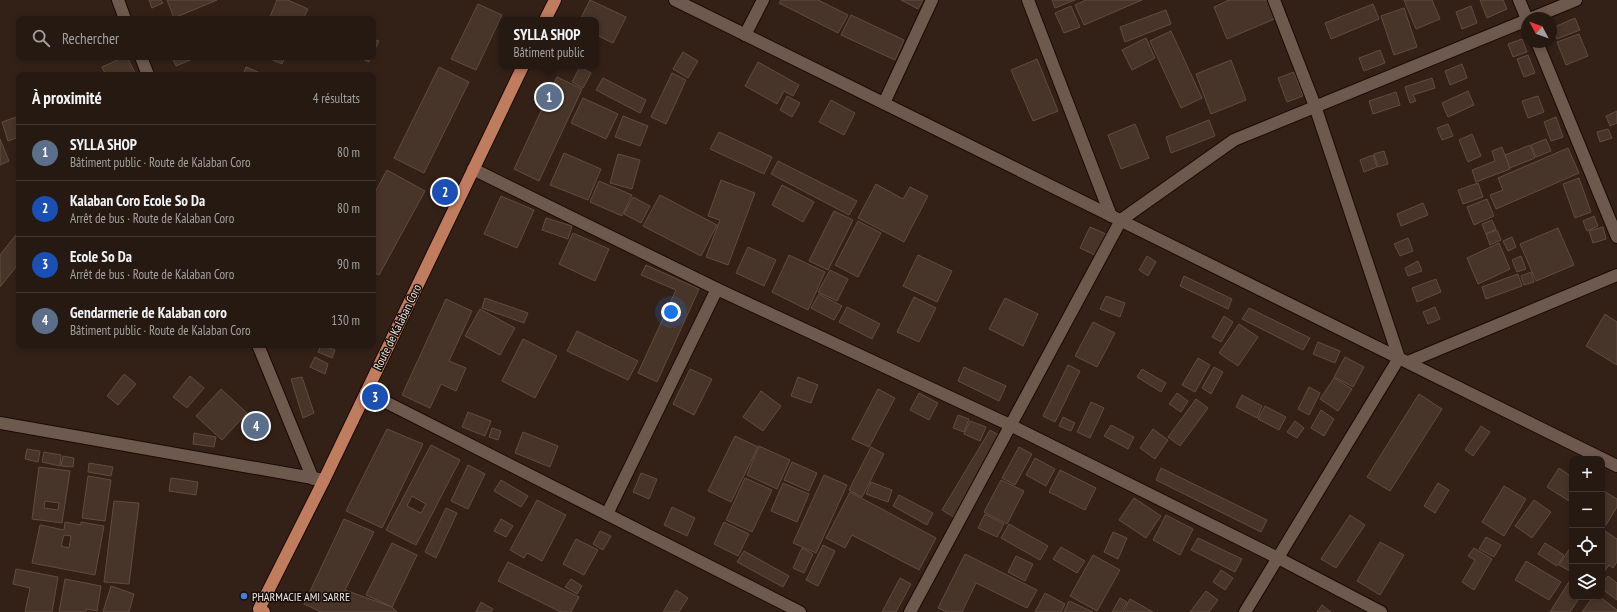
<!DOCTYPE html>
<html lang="fr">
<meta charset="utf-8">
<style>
body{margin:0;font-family:"PT Sans Narrow",sans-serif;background:#32261f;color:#f1f3f6}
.controls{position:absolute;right:12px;bottom:12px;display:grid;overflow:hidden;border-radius:8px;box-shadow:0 2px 6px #0003}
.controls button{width:36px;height:36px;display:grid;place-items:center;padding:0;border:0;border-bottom:1px solid #423831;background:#261911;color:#f1f3f6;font:20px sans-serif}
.compass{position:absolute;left:1521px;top:12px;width:36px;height:36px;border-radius:50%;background:#261911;box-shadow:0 2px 6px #0003;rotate:311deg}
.you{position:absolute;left:671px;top:312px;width:14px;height:14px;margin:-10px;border:3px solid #fff;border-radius:50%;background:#1a73e8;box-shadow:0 0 0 6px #1a73e833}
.badge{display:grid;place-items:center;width:26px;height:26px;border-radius:50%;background:#1a73e8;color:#fff;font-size:13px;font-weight:700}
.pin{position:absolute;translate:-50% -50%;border:2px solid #fff;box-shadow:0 1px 4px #0006}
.popup{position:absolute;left:499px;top:17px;width:100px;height:52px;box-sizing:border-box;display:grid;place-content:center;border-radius:8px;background:#261911;filter:drop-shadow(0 1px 3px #0005);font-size:13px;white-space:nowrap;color:#a4a09f}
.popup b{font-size:15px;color:#f1f3f6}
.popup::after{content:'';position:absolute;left:50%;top:100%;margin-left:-8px;border:8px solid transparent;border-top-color:#261911}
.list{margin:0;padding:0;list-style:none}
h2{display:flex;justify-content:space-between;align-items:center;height:52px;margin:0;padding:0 16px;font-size:17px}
h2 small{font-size:13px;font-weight:400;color:#a4a09f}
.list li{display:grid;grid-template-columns:26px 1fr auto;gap:12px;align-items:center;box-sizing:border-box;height:56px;padding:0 16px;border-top:1px solid #423831}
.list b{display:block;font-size:15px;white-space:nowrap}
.list p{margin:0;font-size:13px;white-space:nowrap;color:#a4a09f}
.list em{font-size:13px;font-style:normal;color:#a4a09f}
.icon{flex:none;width:22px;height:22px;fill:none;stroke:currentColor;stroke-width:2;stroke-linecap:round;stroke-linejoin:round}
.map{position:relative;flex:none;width:1617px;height:612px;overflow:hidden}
.search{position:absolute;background:#261911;box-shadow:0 2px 6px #0003;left:16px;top:16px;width:360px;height:44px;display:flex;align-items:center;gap:10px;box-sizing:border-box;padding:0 14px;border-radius:8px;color:#a4a09f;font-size:15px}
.panel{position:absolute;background:#261911;box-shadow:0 2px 6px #0003;left:16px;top:72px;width:360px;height:276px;border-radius:8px}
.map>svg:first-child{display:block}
</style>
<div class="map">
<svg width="1617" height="612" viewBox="0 0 1617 612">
<rect width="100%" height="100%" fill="#332117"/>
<g fill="#48352a" stroke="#604c40" fill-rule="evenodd">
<path d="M149 0H161L163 3 152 8Z"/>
<path d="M167 0H217L174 18Z"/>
<path d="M277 0H288L308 9 303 19H269Z"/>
<path d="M590 0 626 17 613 43 596 35V20H580Z"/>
<path d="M781 0H818L848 15 838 33 779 3Z"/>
<path d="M901 0H923L918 9Z"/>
<path d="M1052 0H1075L1055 8Z"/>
<path d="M1086 0H1142L1084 25 1075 5Z"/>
<path d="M1229 0H1270L1277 18 1227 39 1214 7Z"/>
<path d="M1404 0H1432L1440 19 1416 29Z"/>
<path d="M1480 0H1503L1507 9 1487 18Z"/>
<path d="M478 4 502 15 476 70 451 59Z"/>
<path d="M1373 4 1379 19 1331 39 1325 23Z"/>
<path d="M1071 6 1080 27 1064 33 1055 13Z"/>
<path d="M1471 6 1477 23 1462 29 1456 12Z"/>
<path d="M1404 8 1417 47 1394 55 1381 16Z"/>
<path d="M1166 10 1171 24 1125 42 1120 27Z"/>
<path d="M851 15 904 40 895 60 841 35Z"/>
<path d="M1575 18 1580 30 1557 39 1552 28Z"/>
<path d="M1171 31 1202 98 1181 108 1150 41Z"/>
<path d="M1579 34 1588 56 1566 65 1557 42Z"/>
<path d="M1146 38 1155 58 1132 70 1122 50Z"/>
<path d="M373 39 379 41 373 53Z"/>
<path d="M1522 39 1527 52 1513 57 1508 44Z"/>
<path d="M1380 50 1385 63 1364 71 1359 58Z"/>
<path d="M683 52 698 61 688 78 673 69Z"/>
<path d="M1528 55 1535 73 1524 77 1517 59Z"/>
<path d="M124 57H127L136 75H106L102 67Z"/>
<path d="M172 57H197L176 66Z"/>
<path d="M266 57H285L282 64Z"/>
<path d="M358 57H371L369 62Z"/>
<path d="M1037 59 1058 111 1033 121 1011 70Z"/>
<path d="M1231 60 1246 100 1211 114 1196 74Z"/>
<path d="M758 62 799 85 793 96 784 91 777 104 745 86Z"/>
<path d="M1462 64 1467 78 1450 85 1445 71Z"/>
<path d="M246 67 265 75H243Z"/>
<path d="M439 67 469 82 424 173 394 158Z"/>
<path d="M580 67 591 73 583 88 572 82Z"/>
<path d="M1294 72 1303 96 1287 102 1278 78Z"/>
<path d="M672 73 686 80 666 124 651 117Z"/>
<path d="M557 77 582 89 539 181 514 169Z"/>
<path d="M603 78 646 100 640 113 596 90Z"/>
<path d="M1432 78 1435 88 1413 95 1416 101 1410 103 1405 87Z"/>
<path d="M1468 91 1474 105 1448 117 1442 103Z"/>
<path d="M1396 92 1400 105 1373 114 1369 101Z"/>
<path d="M787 96 800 103 792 117 780 110Z"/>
<path d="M1538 96 1544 112 1528 118 1522 101Z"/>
<path d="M583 98 618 114 606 139 571 123Z"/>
<path d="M831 100 855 113 844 135 819 122Z"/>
<path d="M1617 111V123L1610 126 1606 116Z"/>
<path d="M19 116V137L8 141 2 122Z"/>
<path d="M623 116 648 126 640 146 615 137Z"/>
<path d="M1556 117 1563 137 1551 141 1544 122Z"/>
<path d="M1209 120 1215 136 1171 153 1166 137Z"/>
<path d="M1135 124 1149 158 1121 169 1108 135Z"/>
<path d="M1448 124 1453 136 1442 140 1437 128Z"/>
<path d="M1608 129 1612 138 1600 142 1597 132Z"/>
<path d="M719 132 772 157 764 174 710 149Z"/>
<path d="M1472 134 1481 156 1468 162 1459 140Z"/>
<path d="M0 139 9 161 0 165Z"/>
<path d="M1546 139 1551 151 1536 157 1531 145Z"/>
<path d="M1530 145 1535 158 1510 168 1505 155Z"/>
<path d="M1502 147 1510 169 1476 182 1472 170 1495 161 1492 151Z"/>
<path d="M1568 148 1579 173 1496 209 1490 195 1503 190 1498 178Z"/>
<path d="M1384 151 1388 164 1378 167 1374 154Z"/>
<path d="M564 153 601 169 588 200 550 185Z"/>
<path d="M618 154 640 160 632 189 610 183Z"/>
<path d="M1373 155 1377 167 1364 172 1360 160Z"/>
<path d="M778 161 857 201 849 215 771 174Z"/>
<path d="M387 170 425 191 379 275 373 272V196Z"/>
<path d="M1579 178 1591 212 1575 218 1563 184Z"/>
<path d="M721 180 755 193 728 265 706 257 720 220 708 216Z"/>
<path d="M599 181 632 195 622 216 590 202Z"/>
<path d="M1478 183 1483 197 1463 204 1458 190Z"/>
<path d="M876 184 903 199 910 187 928 196 904 242 858 218Z"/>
<path d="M782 185 814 202 803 222 772 205Z"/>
<path d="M660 195 717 225 701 256 643 226Z"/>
<path d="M501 196 534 210 517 248 484 234Z"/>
<path d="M633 197 650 206 641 223 624 214Z"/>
<path d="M1487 199 1494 216 1474 225 1467 207Z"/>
<path d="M1423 203 1428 215 1401 226 1397 214Z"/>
<path d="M834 211 853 220 828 270 809 261Z"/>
<path d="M1594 216 1598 226 1587 231 1583 221Z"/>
<path d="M546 218 572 226 568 239 542 230Z"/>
<path d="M1492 220 1496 229 1486 234 1482 224Z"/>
<path d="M858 221 881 233 858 277 835 265Z"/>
<path d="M1090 227 1106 234 1097 256 1080 248Z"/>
<path d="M1603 227 1606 239 1593 243 1589 231Z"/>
<path d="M1558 228 1574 265 1536 281 1520 244Z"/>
<path d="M1497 230 1501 240 1490 245 1486 234Z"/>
<path d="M19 231V263L0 287V255Z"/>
<path d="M573 233 609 249 595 281 559 264Z"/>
<path d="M1512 237 1516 247 1508 251 1503 241Z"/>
<path d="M1408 238 1413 251 1400 256 1394 244Z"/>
<path d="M1499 243 1510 269 1478 284 1467 258Z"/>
<path d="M748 247 776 260 764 286 736 273Z"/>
<path d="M789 255 825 272 808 310 772 292Z"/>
<path d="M918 255 952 271 937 302 903 286Z"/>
<path d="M1147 256 1156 262 1148 276 1139 270Z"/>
<path d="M1521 256 1526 269 1517 272 1512 260Z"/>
<path d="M1418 261 1422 271 1408 276 1405 268Z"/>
<path d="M646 265 699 289 657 382 638 373 676 290 641 275Z"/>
<path d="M830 270 848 279 837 301 818 292Z"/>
<path d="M1531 272 1534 282 1524 285 1521 276Z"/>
<path d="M1518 274 1522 286 1486 299 1482 287Z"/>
<path d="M1184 276 1232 299 1228 309 1180 286Z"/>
<path d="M1436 279 1441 292 1417 302 1412 288Z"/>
<path d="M819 294 842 306 834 320 811 308Z"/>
<path d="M1106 296 1125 303 1120 317 1100 309Z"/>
<path d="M914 297 936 308 919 342 897 332Z"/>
<path d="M485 298 528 313 524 323 482 308Z"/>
<path d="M1005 298 1038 314 1023 346 989 329Z"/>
<path d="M446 299 472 311 449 361 466 368 456 391 441 384 430 408 402 395Z"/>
<path d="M847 307 880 324 872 339 839 322Z"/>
<path d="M1435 307 1440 319 1428 324 1423 312Z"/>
<path d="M1249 308 1310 338 1303 350 1242 319Z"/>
<path d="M480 309 515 328 500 355 465 336Z"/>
<path d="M1605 314 1617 322V365L1586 346Z"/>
<path d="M1224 316 1233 322 1221 342 1212 337Z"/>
<path d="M1093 322 1115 333 1097 367 1075 356Z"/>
<path d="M1239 324 1258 337 1238 366 1219 353Z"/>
<path d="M577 331 638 361 628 380 567 351Z"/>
<path d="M523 339 557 356 535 398 502 381Z"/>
<path d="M1318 342 1340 351 1335 363 1313 354Z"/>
<path d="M321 345 335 350 332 358 318 352Z"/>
<path d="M315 357 328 364 325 374 310 367Z"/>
<path d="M1345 357 1364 367 1353 387 1334 377Z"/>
<path d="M1198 358 1210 365 1195 392 1182 385Z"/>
<path d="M1068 365 1080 371 1055 422 1043 416Z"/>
<path d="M964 367 1006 386 999 401 958 381Z"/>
<path d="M1214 367 1223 372 1211 394 1202 388Z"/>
<path d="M690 369 712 379 694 415 673 404Z"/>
<path d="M1142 369 1166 383 1161 392 1137 377Z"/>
<path d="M124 374 136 384 118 405 107 396Z"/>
<path d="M190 376 204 388 187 408 173 397Z"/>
<path d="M302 377 314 413 303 418 291 379Z"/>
<path d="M798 377 818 385 811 403 791 396Z"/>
<path d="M1334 378 1352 389 1338 411 1320 399Z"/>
<path d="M1309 387 1320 393 1309 415 1298 409Z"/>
<path d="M221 389 247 413 222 440 196 416Z"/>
<path d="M878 389 895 398 869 447 852 439Z"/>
<path d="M761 391 781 406 763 431 743 417Z"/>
<path d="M919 393 938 403 929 420 910 410Z"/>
<path d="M1177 393 1188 401 1181 412 1169 404Z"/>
<path d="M1419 394 1442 409 1390 491 1367 477Z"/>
<path d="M1242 395 1262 406 1257 418 1236 407Z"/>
<path d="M1196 399 1208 408 1180 446 1168 437Z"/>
<path d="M1091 402 1104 408 1090 438 1077 432Z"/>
<path d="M1265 406 1286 417 1279 430 1258 419Z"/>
<path d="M1321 410 1334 419 1324 436 1311 428Z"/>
<path d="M468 412 491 421 485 436 462 427Z"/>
<path d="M958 415 969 419 964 432 953 428Z"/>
<path d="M1063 417 1075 423 1071 431 1059 426Z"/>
<path d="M970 421 986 427 980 441 964 434Z"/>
<path d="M1295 421 1304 428 1297 438 1287 432Z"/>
<path d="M1111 425 1134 437 1128 449 1104 436Z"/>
<path d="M1481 426 1490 432 1473 456 1465 450Z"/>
<path d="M492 428 501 431 498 440 489 437Z"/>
<path d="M387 429 423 444 382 528 346 511Z"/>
<path d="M1153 429 1168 440 1155 459 1140 448Z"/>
<path d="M990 430 1002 437 955 518 942 510Z"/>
<path d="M523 432 558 446 550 467 515 453Z"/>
<path d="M194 433 216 437 214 447 193 444Z"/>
<path d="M735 436 758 447 731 502 708 491Z"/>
<path d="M431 445 460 460 416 545 386 530ZM412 496 426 504 421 513 407 506Z"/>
<path d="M759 446 790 460 777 489 747 475Z"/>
<path d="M871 447 884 454 862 497 849 490Z"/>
<path d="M1019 447 1032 454 1015 485 1002 478Z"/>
<path d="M27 449 40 451 38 462 25 459Z"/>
<path d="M44 452 61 455 60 466 42 462Z"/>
<path d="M63 456 74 458 73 467 61 466Z"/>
<path d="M1035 458 1055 469 1046 486 1026 475Z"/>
<path d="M792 462 817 473 809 491 784 480Z"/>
<path d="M89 463 113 467 111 476 88 472Z"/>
<path d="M468 465 485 474 468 509 451 501Z"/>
<path d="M39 467 70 471 62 523 32 519ZM45 501 59 503 58 510 44 508Z"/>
<path d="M1161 468 1267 520 1261 532 1156 480Z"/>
<path d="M1559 468 1572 477V495L1569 501 1547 487Z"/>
<path d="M1060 470 1096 488 1085 510 1049 492Z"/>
<path d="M641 473 657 479 649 499 633 492Z"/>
<path d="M824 475 847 485 816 553 793 543Z"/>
<path d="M88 476 111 480 105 521 82 518Z"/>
<path d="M171 478 198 482 196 495 169 491Z"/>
<path d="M745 478 772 490 752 532 726 520Z"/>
<path d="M501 480 528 496 521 507 494 491Z"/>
<path d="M1001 480 1024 491 1007 524 984 512Z"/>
<path d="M871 482 892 490 888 502 866 494Z"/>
<path d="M783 483 809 494 797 522 771 511Z"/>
<path d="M1438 483 1449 490 1435 513 1424 506Z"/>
<path d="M1504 486 1526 499 1504 536 1482 522Z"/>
<path d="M1602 490 1617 499V507L1606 525 1602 523Z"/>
<path d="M850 492 936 538 919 570 852 535 845 548 826 538Z"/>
<path d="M899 495 933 513 927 525 893 506Z"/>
<path d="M1134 498 1161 516 1146 538 1119 520Z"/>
<path d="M537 500 566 515 542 561 527 553 524 558 510 550Z"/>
<path d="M1534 500 1551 512 1532 538 1515 526Z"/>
<path d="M114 501 139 503 129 584 104 582Z"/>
<path d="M672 507 695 518 687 536 664 525Z"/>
<path d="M446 508 457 513 436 558 425 552Z"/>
<path d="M985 514 1004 524 997 537 978 528Z"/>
<path d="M1166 515 1193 529 1180 555 1153 540Z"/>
<path d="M1350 515 1365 525 1336 568 1321 559Z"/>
<path d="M344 519 374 532 345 590 392 607 397 612H321L304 604Z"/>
<path d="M501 519 513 526 506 537 494 531Z"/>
<path d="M65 522 81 525V522L104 526 95 575 32 563 40 525 64 530ZM64 535 71 536 69 548 61 546Z"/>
<path d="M724 522 749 534 738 556 714 544Z"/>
<path d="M1009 524 1048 546 1040 560 1001 538Z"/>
<path d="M1602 529 1617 539V562L1613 568 1609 565 1602 575Z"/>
<path d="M600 531 611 536 603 550 593 544Z"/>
<path d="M1113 532 1127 538 1118 559 1104 552Z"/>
<path d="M1486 537 1501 545 1494 557 1479 549Z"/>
<path d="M1198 538 1242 559 1235 572 1191 550Z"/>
<path d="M576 539 598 550 584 575 563 564Z"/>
<path d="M1380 542 1404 555 1380 595 1357 581Z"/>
<path d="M392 543 417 555 392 607 366 595Z"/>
<path d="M1545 543 1564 555 1557 566 1538 554Z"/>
<path d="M823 545 835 551 818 586 806 580Z"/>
<path d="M1572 545V568L1570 571 1559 565Z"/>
<path d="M1061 547 1085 561 1077 573 1053 559Z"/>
<path d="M802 548 813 554 804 573 793 568Z"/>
<path d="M1474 548 1492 559 1474 590 1462 582 1475 560 1468 556Z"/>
<path d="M744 551 789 576 783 587 737 562Z"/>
<path d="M965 554 1037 590 1027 608 976 583 962 612H947L938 608Z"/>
<path d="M1093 555 1120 570 1097 611 1070 596Z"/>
<path d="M1016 556 1033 564 1025 581 1008 572Z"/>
<path d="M1526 561 1561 582 1549 600 1515 580Z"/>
<path d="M508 562 579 597 571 612H561L498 581Z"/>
<path d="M16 569 58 577 52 612H25L30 588 13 584Z"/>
<path d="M1221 570 1233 578 1225 590 1213 582Z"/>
<path d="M1608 576 1617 583V600L1602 589V583Z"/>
<path d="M1572 577V597H1580L1570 612H1550Z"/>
<path d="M900 578 911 584 896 612H882Z"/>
<path d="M65 579 101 586 97 611 86 609V612H59Z"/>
<path d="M571 579 582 586 577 594 565 587Z"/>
<path d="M111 586 134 594 129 612H103Z"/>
<path d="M676 590 688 598 679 612H663Z"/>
<path d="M1206 591 1218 600 1209 612H1190Z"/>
<path d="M1045 593 1065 604 1061 612H1035Z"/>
<path d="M1593 597H1600L1617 610V612H1582Z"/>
<path d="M1120 598 1127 602 1121 612H1112Z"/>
<path d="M1130 599 1153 612H1123Z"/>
<path d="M1069 601 1093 612H1064Z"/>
<path d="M481 602 493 609 491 612H476Z"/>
<path d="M1322 605 1331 612H1317Z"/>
</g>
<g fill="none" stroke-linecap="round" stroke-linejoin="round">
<g stroke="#1a0a03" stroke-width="14">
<g id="minor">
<path d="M118 0 125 19"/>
<path d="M675 0 1617 466"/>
<path d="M1028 0 1111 216"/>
<path d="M1519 0 1527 19"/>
<path d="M1532 18 1576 0"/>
<path d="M745 35 763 0"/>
<path d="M1537 42 1617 237"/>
<path d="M141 57 148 75"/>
<path d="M884 103 932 0"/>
<path d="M473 169 717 289 1010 425 1278 558 1381 612"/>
<path d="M258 345 313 479"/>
<path d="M1408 362 1617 275"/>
<path d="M366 392 800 612"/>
<path d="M0 423 324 480"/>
<path d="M607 514 717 289"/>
<path d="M910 612 1121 220 1234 140 1527 20"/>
<path d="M1245 612 1399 358 1315 106 1274 0"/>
</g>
</g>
<g stroke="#1a0a03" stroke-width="14">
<g id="major">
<path d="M545 20 555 0"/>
<path d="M264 612 259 609 324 480 523 66"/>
</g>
</g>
<use href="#minor" stroke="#6e594e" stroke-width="12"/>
<use href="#major" stroke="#c07c5e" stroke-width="12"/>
</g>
<circle fill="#3f7fe0" stroke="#150d08" stroke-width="1.5" cx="244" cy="596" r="4"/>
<g text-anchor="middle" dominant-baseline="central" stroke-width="3" stroke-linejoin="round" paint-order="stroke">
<g font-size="12" fill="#f2e6df" stroke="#150d08">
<text transform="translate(397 327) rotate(-64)">Route de Kalaban Coro</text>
</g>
<g font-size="12" fill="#f2e6df" stroke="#150d08" text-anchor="start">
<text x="252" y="596">PHARMACIE AMI SARRE</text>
</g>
</g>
</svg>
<div class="controls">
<button>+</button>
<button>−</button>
<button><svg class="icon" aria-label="locate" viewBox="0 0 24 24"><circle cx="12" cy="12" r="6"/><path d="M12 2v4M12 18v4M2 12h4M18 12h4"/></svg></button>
<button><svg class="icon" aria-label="layers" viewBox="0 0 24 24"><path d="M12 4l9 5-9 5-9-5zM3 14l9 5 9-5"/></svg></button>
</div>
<svg class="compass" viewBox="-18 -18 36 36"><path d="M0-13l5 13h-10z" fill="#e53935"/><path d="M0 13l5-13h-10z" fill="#a4a09f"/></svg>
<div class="you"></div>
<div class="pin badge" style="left:549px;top:97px;background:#5c6f8a">1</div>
<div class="popup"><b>SYLLA SHOP</b>Bâtiment public</div>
<div class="pin badge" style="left:445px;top:192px;background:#1a4fb4">2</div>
<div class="pin badge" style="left:375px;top:397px;background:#1a4fb4">3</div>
<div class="pin badge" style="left:256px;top:426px;background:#5c6f8a">4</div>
<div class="search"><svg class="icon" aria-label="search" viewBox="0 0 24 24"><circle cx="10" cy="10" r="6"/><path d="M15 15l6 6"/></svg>Rechercher</div>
<section class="panel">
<h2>À proximité<small>4 résultats</small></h2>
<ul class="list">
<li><span class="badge" style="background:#5c6f8a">1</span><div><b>SYLLA SHOP</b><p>Bâtiment public · Route de Kalaban Coro</p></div><em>80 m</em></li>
<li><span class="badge" style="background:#1a4fb4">2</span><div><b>Kalaban Coro Ecole So Da</b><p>Arrêt de bus · Route de Kalaban Coro</p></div><em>80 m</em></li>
<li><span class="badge" style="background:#1a4fb4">3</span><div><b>Ecole So Da</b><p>Arrêt de bus · Route de Kalaban Coro</p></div><em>90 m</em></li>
<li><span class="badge" style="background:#5c6f8a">4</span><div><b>Gendarmerie de Kalaban coro</b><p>Bâtiment public · Route de Kalaban Coro</p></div><em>130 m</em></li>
</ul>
</section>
</div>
